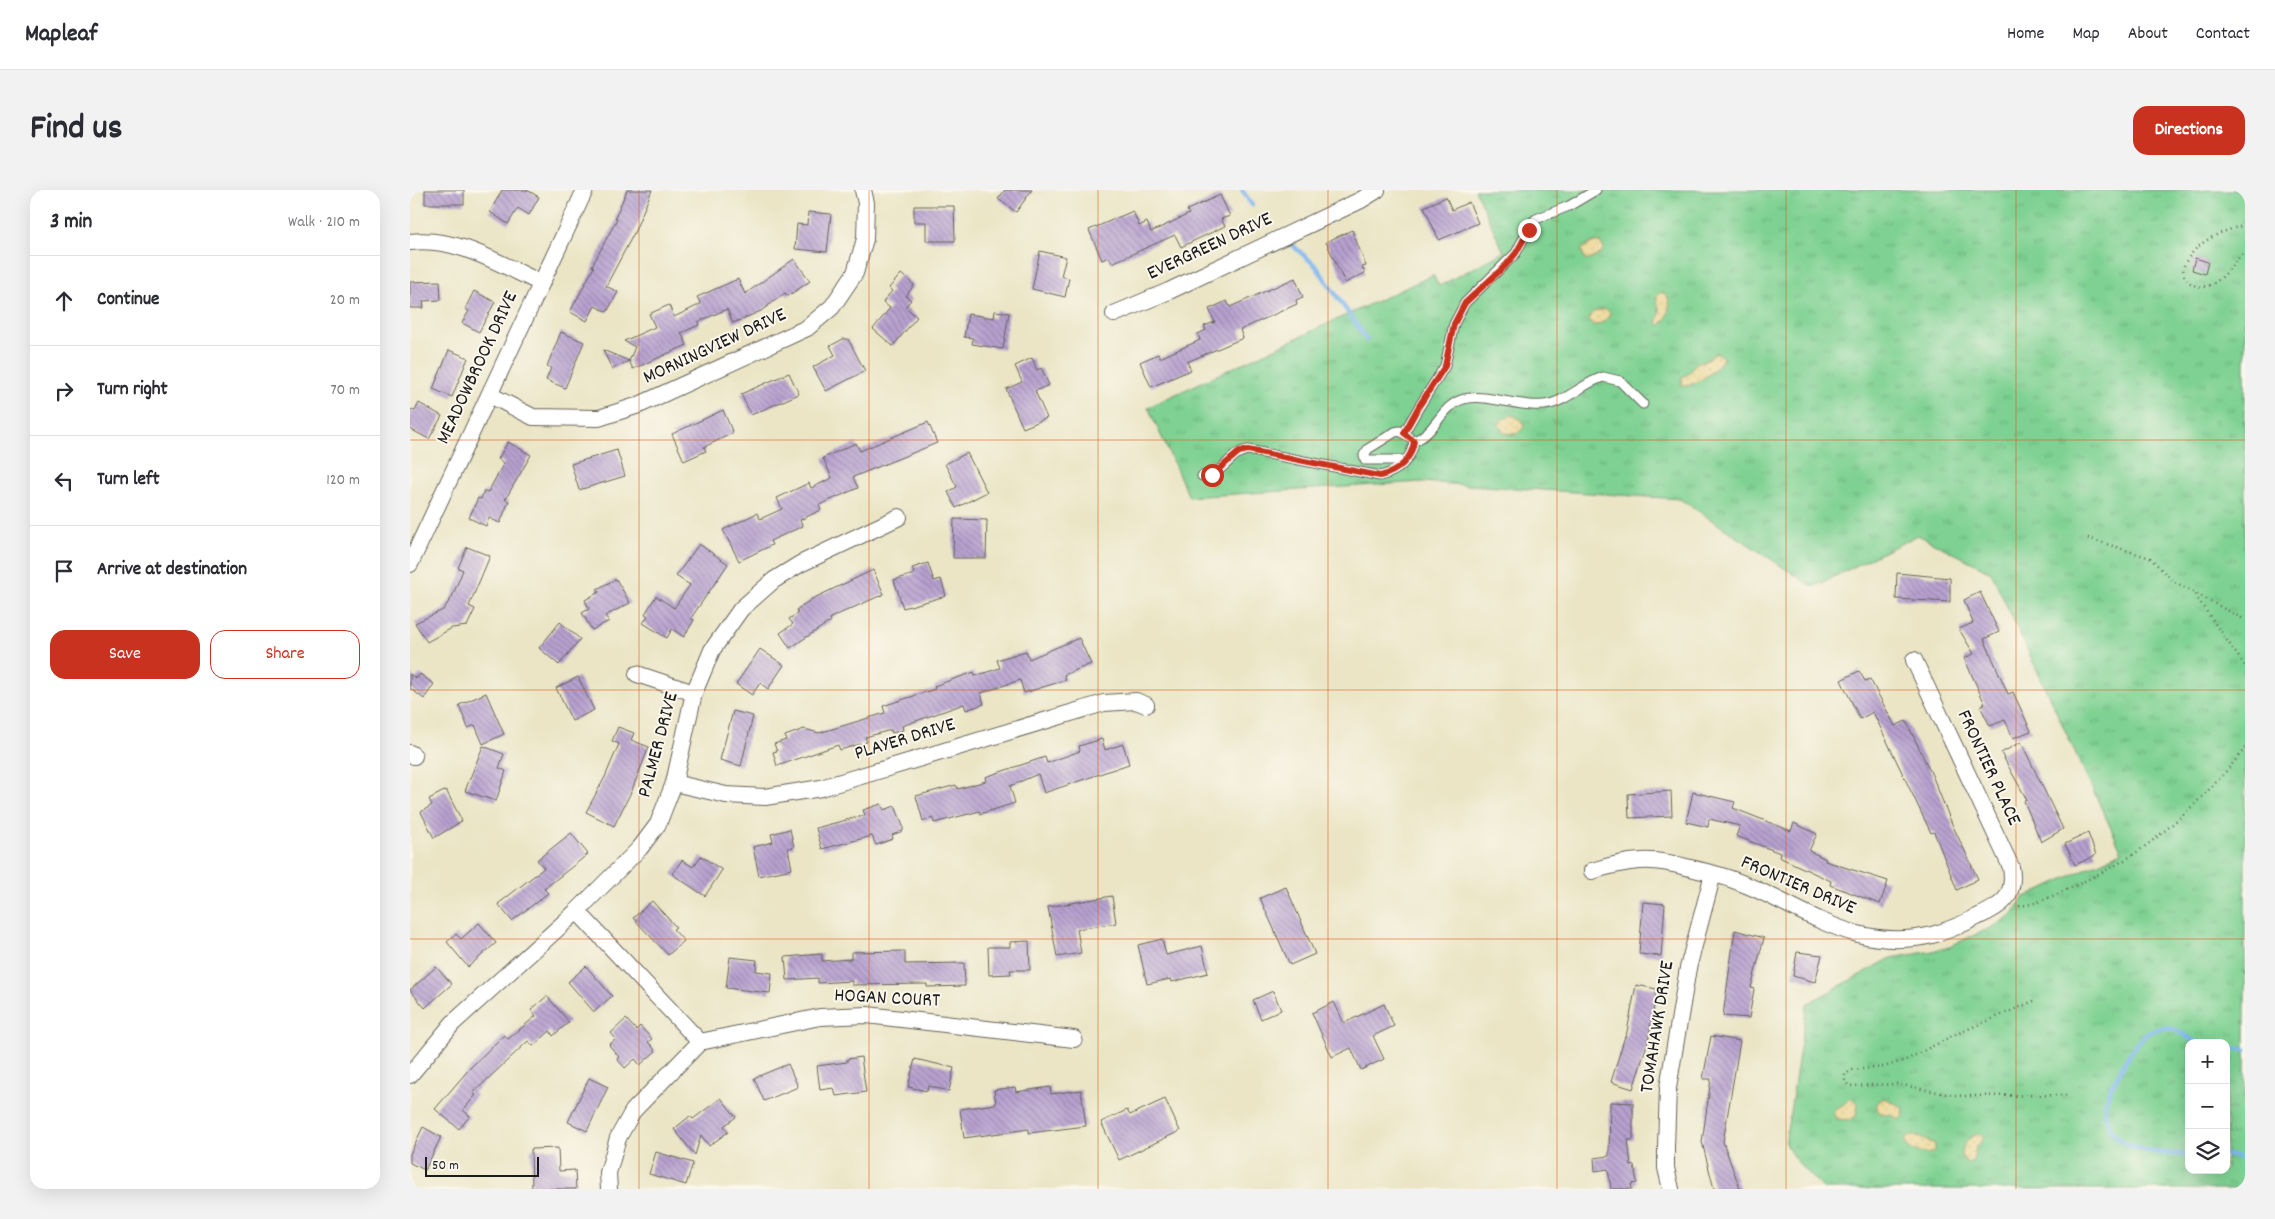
<!DOCTYPE html>
<meta charset="utf-8">
<style>
body{margin:0;font-family:Dekko,sans-serif;background:#f2f2f3;color:#2b2b33}
.controls{position:absolute;right:15px;bottom:15px;display:grid;overflow:hidden;border-radius:10px;box-shadow:0 5px 20px #0002}
.controls button{width:45px;height:45px;display:grid;place-items:center;padding:0;border:0;border-bottom:1px solid #e1e1e2;background:#fff;color:#2b2b33;font:25px sans-serif}
.scale{position:absolute;left:15px;bottom:12px;width:114px;box-sizing:border-box;padding-left:5px;border:2px solid #1c1c1c;border-top:0;font-size:14px;line-height:18px;white-space:nowrap;color:#1c1c1c;-webkit-text-stroke:4px #fbf7ec;paint-order:stroke}
.stop{position:absolute;width:15px;height:15px;margin:-11px;border:4px solid #c8321e;border-radius:50%;background:#fff}
.stop.end{background:#c8321e;border-color:#fff;box-shadow:0 1px 5px #0008}
.list{margin:0;padding:0;list-style:none}
h2{display:flex;justify-content:space-between;align-items:center;height:65px;margin:0;padding:0 20px;font-size:21px}
h2 small{font-size:16px;font-weight:400;color:#7c7c81}
.list li{display:grid;grid-template-columns:32px 1fr auto;gap:15px;align-items:center;box-sizing:border-box;height:90px;padding:0 20px;border-top:1px solid #e1e1e2}
.list b{display:block;font-size:19px;white-space:nowrap}
.list em{font-size:16px;font-style:normal;color:#7c7c81}
.actions{display:flex;gap:10px;padding:15px 20px}
.actions a{flex:1;padding:11px 0;border:1px solid #c8321e;border-radius:15px;text-align:center;font-size:18px;color:#c8321e}
.actions .main{background:#c8321e;color:#fff}
.icon{flex:none;width:28px;height:28px;fill:none;stroke:currentColor;stroke-width:2;stroke-linecap:round;stroke-linejoin:round}
.map{position:relative;flex:none;width:1835px;height:999px;overflow:hidden;border-radius:15px}
header{display:flex;align-items:center;gap:30px;box-sizing:border-box;height:70px;padding:0 25px;background:#fff;border-bottom:1px solid #e1e1e2}
header strong{font-size:24px}
nav{display:flex;gap:28px;margin-inline-start:auto;font-size:18px}
.intro{display:flex;align-items:center;justify-content:space-between;box-sizing:border-box;height:120px;padding:0 30px}
h1{margin:0;font-size:35px}
.button{padding:12px 22px;border-radius:15px;background:#c8321e;color:#fff;font-size:18px;font-weight:700}
main{display:flex;gap:30px;padding:0 30px}
aside{flex:1;background:#fff;border-radius:15px;box-shadow:0 5px 20px #0002}
.map>svg:first-child{display:block}
</style>
<header>
<strong>Mapleaf</strong>
<nav><a>Home</a><a>Map</a><a>About</a><a>Contact</a></nav>
</header>
<div class="intro"><h1>Find us</h1><a class="button">Directions</a></div>
<main>
<aside>
<h2>3 min<small>Walk · 210 m</small></h2>
<ul class="list">
<li><svg class="icon" aria-label="ahead" viewBox="0 0 24 24"><path d="M12 20V5M6 11l6-6 6 6"/></svg><div><b>Continue</b></div><em>20 m</em></li>
<li><svg class="icon" aria-label="right" viewBox="0 0 24 24"><path d="M7 20v-9h11M14 6l5 5-5 5"/></svg><div><b>Turn right</b></div><em>70 m</em></li>
<li><svg class="icon" aria-label="left" viewBox="0 0 24 24"><path d="M17 20v-9H6M10 6l-5 5 5 5"/></svg><div><b>Turn left</b></div><em>120 m</em></li>
<li><svg class="icon" aria-label="arrive" viewBox="0 0 24 24"><path d="M6 21V4h12l-3 4 3 4H6"/></svg><div><b>Arrive at destination</b></div></li>
</ul>
<div class="actions"><a class="main">Save</a><a>Share</a></div>
</aside>
<div class="map">
<svg width="1835" height="999" viewBox="0 0 1835 999">
<defs>
<pattern id="grass-tufts" width="24" height="20" patternUnits="userSpaceOnUse" patternTransform="scale(1.25)"><rect width="24" height="20" fill="#7ed192"/><path d="M3 7l-1-3M5 7V3M7 7l1-3M15 17l-1-3M17 17v-4M19 17l1-3" fill="none" stroke="#6cb37d"/></pattern>
<pattern id="sand-dots" width="8" height="8" patternUnits="userSpaceOnUse" patternTransform="scale(1.25)"><rect width="8" height="8" fill="#eeda9e"/><path d="M2 2h.1M6 6h.1" fill="none" stroke="#ccba88" stroke-width="1.8" stroke-linecap="round"/></pattern>
<pattern id="building-back-hatch" width="6" height="6" patternUnits="userSpaceOnUse" patternTransform="scale(1.25)"><rect width="6" height="6" fill="#b8a1d0"/><path d="M-1 5l2 2M0 0l6 6M5-1l2 2" fill="none" stroke="#9582a8"/></pattern>
</defs>
<rect width="100%" height="100%" fill="#fbf7ec"/>
<filter id="ink" filterUnits="userSpaceOnUse"><feTurbulence type="fractalNoise" baseFrequency=".02" numOctaves="2"/><feDisplacementMap in="SourceGraphic" scale="10" xChannelSelector="R" yChannelSelector="G"/><feConvolveMatrix kernelMatrix="1 2 1 2 8 2 1 2 1" color-interpolation-filters="sRGB"/></filter>
<filter id="wash" filterUnits="userSpaceOnUse"><feTurbulence type="fractalNoise" baseFrequency=".0096" numOctaves="4" result="noise"/><feDisplacementMap in="SourceGraphic" scale="20" xChannelSelector="R" yChannelSelector="G"/><feGaussianBlur stdDeviation="1.12" result="paint"/><feColorMatrix in="noise" values="0 0 0 0 0 0 0 0 0 0 0 0 0 0 0 0 0 1.4 0 .05"/><feComposite in="paint" operator="in"/></filter>
<g filter="url(#wash)">
<rect width="100%" height="100%" fill="#ebe5c6"/>
<path fill="url(#grass-tufts)" stroke="#4d7657" fill-rule="evenodd" d="M1065 0H1835V999H1414L1385 969 1375 954 1397 814 1481 768 1523 761 1540 756 1585 736 1604 723 1613 708 1712 662 1581 382 1508 345 1403 397 1270 309 1012 292 779 307 738 217 1023 85 1029 96 1094 62ZM1779 853H1816V980H1779Z"/>
<g fill="url(#sand-dots)" stroke="#857b5d">
<path d="M1183 52H1190L1194 59 1189 65 1179 70H1176L1171 60Z"/>
<path d="M1251 102 1257 105C1262 114 1259 131 1249 135L1247 133 1250 122 1246 107Z"/>
<path d="M1195 119 1200 122C1200 129 1189 136 1182 135L1179 130 1183 122Z"/>
<path d="M1306 162 1313 167C1311 178 1283 198 1272 196V187L1278 184 1286 173 1298 169Z"/>
<path d="M1102 225 1112 230 1114 237 1107 244 1094 243 1089 235 1091 230Z"/>
<path d="M1475 908 1492 917 1494 924 1490 930 1480 924 1475 925 1469 922 1466 916 1469 911Z"/>
<path d="M1439 909 1445 910 1448 914 1446 926 1440 930 1426 929 1424 925V919L1433 915Z"/>
<path d="M1569 944 1574 948 1566 956 1563 971 1557 973 1552 966C1551 956 1559 945 1569 944Z"/>
<path d="M1503 945 1525 954V962L1516 964 1499 959 1495 952 1496 948Z"/>
</g>
<g fill="none" stroke-linecap="round" stroke-linejoin="round">
<g stroke="#81b7f0" stroke-width="4.5">
<path d="M832 0 842 15"/>
<path d="M881 54 906 76 957 150"/>
<path d="M1816 857 1835 860"/>
<path d="M1779 965C1755 963 1719 963 1703 943 1698 936 1694 922 1695 914 1696 905 1702 896 1706 889 1716 870 1729 839 1754 838 1767 837 1777 848 1788 853"/>
<path d="M1816 965 1827 967 1835 971"/>
</g>
</g>
<g id="blocks">
<g fill="url(#building-back-hatch)">
<rect x="15" y="0" width="39" height="14"/>
<path d="M92 0H117L129 7 119 25 108 18 98 34 80 22Z"/>
<path d="M217 0H242L224 43 196 96 208 102 197 122 185 116 177 131 160 122 184 77 182 76 207 29 205 28Z"/>
<path d="M595 0H622L606 22 588 9Z"/>
<path d="M810 5 820 26 811 29 815 36 771 57 765 45 702 73 699 67 692 70 679 40 723 21 729 36 737 32 741 42 779 24 777 20Z"/>
<path d="M1036 7 1042 20 1059 12 1068 33 1029 50 1014 17Z"/>
<path d="M504 16H544L545 51H516V32H504Z"/>
<path d="M398 22 421 24 417 62 385 59 387 34 397 35Z"/>
<path d="M942 40 956 76 952 77 955 83 935 93 916 52Z"/>
<path d="M630 61 656 67 651 86 659 88 655 107 622 99Z"/>
<path d="M1785 68 1798 72 1795 84 1782 80Z"/>
<path d="M384 69 400 91 378 106 375 103 351 121 323 133 317 119 288 132 289 135 271 143 277 155 223 179 219 171 202 179 193 160 219 171 225 157 214 151 245 137 239 124 259 115 264 127 291 114 287 107 328 89 335 104Z"/>
<path d="M491 84 504 95 496 106 501 110 495 117 507 127 483 156 463 139 480 118 473 112 482 101 479 98Z"/>
<path d="M885 88 893 107 886 110 887 114 830 140 833 148 777 172 781 180 741 197 730 172 748 164 750 168 790 150 788 144 796 140 794 136 805 132 799 119 817 111 820 117Z"/>
<path d="M30 91 31 110 13 111 14 118H0V92Z"/>
<path d="M64 101 85 112 69 142 52 133 59 121 55 119Z"/>
<path d="M585 121 599 123 593 159 562 154 563 148 554 147 558 124 584 128Z"/>
<path d="M151 142 174 152 155 198 136 190 141 178 137 176Z"/>
<path d="M433 149H438L455 181 416 201 403 177 425 165 420 156Z"/>
<path d="M39 160 58 168 42 207 23 199Z"/>
<path d="M622 168 627 180 631 178 639 195 625 201 637 228 613 238 596 199 612 192 605 176Z"/>
<path d="M379 183 389 204 341 225 331 204Z"/>
<path d="M9 213 32 226 19 249 0 239V219L5 221Z"/>
<path d="M313 220 323 243 294 257 296 261 274 271 262 244Z"/>
<path d="M518 232 527 253 443 287 448 298 409 315 411 320 390 330 393 336 360 351 362 355 329 371 313 340 347 323 350 329 372 319 367 308 399 293 401 298 422 288 413 268 446 253 450 261Z"/>
<path d="M98 252 121 265 95 310 99 311 90 333 79 328 76 336 59 328 68 308 71 309 74 301 78 302 94 273 88 269Z"/>
<path d="M207 260 215 286 169 300 161 274Z"/>
<path d="M557 263 577 302 546 318 538 302 547 297 535 274Z"/>
<path d="M544 329 577 330 576 368H543Z"/>
<path d="M289 354 318 374 281 428 284 430 274 447 262 439 257 448 233 433 238 426 235 424 246 406 264 418 280 395 266 386Z"/>
<path d="M57 357 80 366 59 416 65 419 57 436 42 438 17 452 5 433 33 420 42 407 53 380 48 378Z"/>
<path d="M518 373 524 391 531 389 536 406 493 418 484 390 504 384 502 378Z"/>
<path d="M463 380 474 404 420 428 421 431 380 458 370 443 383 434 379 429 388 423 386 420 402 409Z"/>
<path d="M1487 383 1540 388V412L1486 409Z"/>
<path d="M206 389 220 413 195 426 199 431 182 440 172 423 179 419 175 410 189 402 187 399Z"/>
<path d="M1570 402 1589 442 1574 449 1598 504 1603 502 1621 541 1603 548 1595 530 1580 536 1570 516 1575 514 1554 468 1564 464 1549 439 1563 433 1554 410Z"/>
<path d="M150 432 170 449 149 475 129 458Z"/>
<path d="M669 448 681 474 654 485 656 490 614 503 610 490 571 503 574 514 556 520 554 514 492 536 493 540 482 543 481 540 455 547 457 552 430 560 428 555 367 576 363 562 367 561 364 554 376 550 375 546 394 539 409 543 475 523 473 516 525 499 524 496 564 482 565 486 590 478 587 470 616 461 619 469Z"/>
<path d="M350 459 374 475 358 499 350 493 342 505 326 494Z"/>
<path d="M1449 481 1455 491 1460 489 1485 536 1496 531 1522 585 1542 634 1568 689 1547 700 1524 642 1521 643 1463 522 1450 529 1431 490Z"/>
<path d="M0 484 6 489 10 484 24 494 14 509 0 498Z"/>
<path d="M168 487 184 520 162 531 146 498Z"/>
<path d="M76 503 94 544 73 554 65 535 58 538 49 515Z"/>
<path d="M323 521 343 526 331 576 310 570Z"/>
<path d="M208 537 224 543 221 550 239 557 222 600 204 636 176 622 195 587 209 554 202 551Z"/>
<path d="M692 549 695 560 713 554 719 574 634 603 628 584 600 596 605 613 570 624V621L524 633 523 628 513 631 506 606 546 595 548 599 576 591 575 587 635 567 637 573 670 561 669 556Z"/>
<path d="M1611 552 1653 639 1631 652 1614 611 1617 610 1591 563Z"/>
<path d="M73 556 94 564 89 578 96 581 86 611 55 601Z"/>
<path d="M36 600 52 631 24 648 11 622 22 615 19 609Z"/>
<path d="M1261 601 1262 626 1219 628 1218 604Z"/>
<path d="M1283 602 1325 612 1323 618 1381 641 1384 633 1407 644 1399 661 1416 669 1415 671 1478 691 1470 714 1420 695 1421 691 1369 667 1370 663 1326 646 1330 636 1299 629 1298 637 1276 632Z"/>
<path d="M471 614 474 620 485 616 493 636V641L482 645 483 649 466 655 462 646 412 659 406 638 455 625 453 620Z"/>
<path d="M380 639 384 657 378 658 382 679 349 686 343 657 363 652 361 644Z"/>
<path d="M161 643 178 664 134 699 138 703 102 731 88 714 134 678 127 670Z"/>
<path d="M1678 643 1686 665 1665 675 1655 654Z"/>
<path d="M291 666 312 680 295 706 262 684 272 670 283 677Z"/>
<path d="M876 697 905 764 880 775 850 708Z"/>
<path d="M702 706 706 733 667 739 671 763 647 767 638 717Z"/>
<path d="M242 711 266 737 263 739 274 751 258 765 223 728Z"/>
<path d="M1233 712 1255 714 1251 766 1229 764Z"/>
<path d="M69 733 86 753 58 777 37 752 46 744 51 749Z"/>
<path d="M1325 740 1354 748 1341 798 1344 799 1339 828 1313 826Z"/>
<path d="M752 749 756 765 792 756 798 783 762 792 761 789 737 794 728 755Z"/>
<path d="M619 751 620 780H600L601 784 579 785 578 757H600V752Z"/>
<path d="M495 761V774L554 773 555 796 517 797V794L442 795V791L408 793V788L377 790 375 767 412 764V771L441 769V762Z"/>
<path d="M1387 762 1412 765 1405 792 1383 786Z"/>
<path d="M320 767 347 770 346 781 362 783 360 803 316 798Z"/>
<path d="M176 776 202 806 184 822 158 792Z"/>
<path d="M26 777 42 794 15 818 0 800Z"/>
<path d="M1226 795 1247 799 1238 851 1223 899 1201 892 1215 846 1216 847Z"/>
<path d="M863 801 871 820 851 829 843 810Z"/>
<path d="M137 806 159 832 143 846 140 841 123 856 118 851 63 903 66 905 53 920 60 926 49 939 25 919 60 878 94 845 98 849 126 826 121 820Z"/>
<path d="M924 812 934 833 974 814 984 836 963 846 974 869 951 880 941 858 922 867 902 823Z"/>
<path d="M216 829 226 840 230 836 242 849 238 852 246 861 230 875 225 869 215 878 207 869 209 867 199 855 206 849 201 843Z"/>
<path d="M1301 846 1330 851 1313 952 1330 999H1304L1292 952 1301 889H1293Z"/>
<path d="M451 867 456 902 426 906 424 898 410 900 407 876 437 872V869Z"/>
<path d="M505 869 544 878 539 901 518 896 517 901 498 897Z"/>
<path d="M378 874 388 897 354 911 344 888Z"/>
<path d="M179 888 198 897 177 941 158 932Z"/>
<path d="M605 897 606 902 640 897 641 904 671 900 676 936 619 943V939L554 948 550 919 586 914 584 900Z"/>
<path d="M311 908 326 927 314 936 318 942 299 956 291 945 285 965 264 939 280 926 283 929Z"/>
<path d="M755 909 770 941 709 970 691 932 717 920 720 925Z"/>
<path d="M1200 912 1223 913V950H1218L1221 976 1224 975 1227 993 1221 994 1222 999H1201L1198 979 1185 981 1184 968 1199 966Z"/>
<path d="M13 937 31 947 15 980 0 973V964Z"/>
<path d="M148 958 149 981 165 980 166 999H122L121 959Z"/>
<path d="M246 962 283 973 276 995 239 984Z"/>
</g>
</g>
</g>
<g filter="url(#ink)">
<use href="#blocks" fill-opacity="0" stroke="#646258" stroke-width="1"/>
<g fill="none" stroke-linecap="round" stroke-linejoin="round">
<g stroke="#646258" stroke-width="11">
<g id="service">
<path d="M994 243 1009 217 1035 176 1044 134 1055 113 1106 63 1121 34 1126 29 1159 16 1186 0"/>
<path d="M1004 251C1026 243 1031 215 1054 209 1078 203 1108 218 1134 215 1155 213 1173 193 1193 187L1210 191 1233 214"/>
<path d="M996 270H955L954 265 958 259 985 242 990 241 999 247"/>
<path d="M792 286C813 287 819 262 838 260L970 286C988 282 1002 269 1004 251"/>
</g>
</g>
<g stroke="#646258" stroke-width="18">
<g id="minor">
<path d="M0 52C46 46 90 74 131 93"/>
<path d="M704 124 759 101 951 10 967 0"/>
<path d="M80 205 123 227 189 228 229 215 397 138 422 117 445 83 455 49 456 13 453 0"/>
<path d="M0 374 175 0"/>
<path d="M227 484 284 503"/>
<path d="M0 563 4 566"/>
<path d="M264 593 316 605 355 607 411 598 694 513 726 511 736 515"/>
<path d="M1182 681C1198 676 1213 672 1230 671 1253 669 1278 678 1301 683 1380 703 1434 766 1522 745 1537 741 1553 734 1567 727 1592 716 1606 707 1601 677L1504 470"/>
<path d="M167 721 290 852"/>
<path d="M0 885 43 833 167 721 230 658 248 634 264 593 284 503 302 460 331 419 364 390 390 374 489 327"/>
<path d="M199 999 198 983 208 948 223 921 290 852 410 827 457 825 664 849"/>
<path d="M1261 999 1256 978V957L1258 898 1278 778 1303 684"/>
</g>
</g>
<g stroke="#646258" stroke-width="2.5" stroke-dasharray="1 4" stroke-linecap="butt">
<path d="M1835 35C1813 41 1790 49 1777 70 1765 87 1785 103 1802 94 1815 88 1824 71 1835 62"/>
<path d="M1678 348 1740 368 1763 391 1835 430"/>
<path d="M1785 405 1835 476"/>
<path d="M1609 716C1630 714 1648 703 1667 695 1686 685 1706 676 1724 664 1760 640 1810 592 1835 558"/>
<path d="M1624 811 1542 846 1498 869 1474 877 1443 880 1435 884V892L1439 896 1487 894 1536 904 1553 906 1659 905"/>
</g>
<use href="#service" stroke="#fff" stroke-width="9"/>
<use href="#minor" stroke="#fff" stroke-width="16"/>
</g>
</g>
<g fill="none" stroke-linecap="round" stroke-linejoin="round" filter="url(#ink)">
<path stroke="#c8321e" stroke-width="6" d="M802 285 829 262 838 260 970 286C988 282 1002 269 1004 251L994 243 1009 216 1035 176 1044 134 1055 113 1096 75 1106 63 1119 40"/>
</g>
<path fill="none" stroke="#de560d" stroke-width="1" stroke-opacity="0.55" d="M229 0V999M459 0V999M688 0V999M918 0V999M1147 0V999M1376 0V999M1606 0V999M0 250H1835M0 500H1835M0 749H1835"/>
<g text-anchor="middle" dominant-baseline="central" stroke-width="4" stroke-linejoin="round" paint-order="stroke">
<g font-size="20" fill="#1c1c1c" stroke="#fbf7ec">
<text transform="translate(800 57) rotate(-25)">EVERGREEN DRIVE</text>
<text transform="translate(305 157) rotate(-25)">MORNINGVIEW DRIVE</text>
<text transform="translate(68 178) rotate(-65)">MEADOWBROOK DRIVE</text>
<text transform="translate(495 550) rotate(-17)">PLAYER DRIVE</text>
<text transform="translate(249 555) rotate(-75)">PALMER DRIVE</text>
<text transform="translate(1578 578) rotate(65)">FRONTIER PLACE</text>
<text transform="translate(1388 696) rotate(23)">FRONTIER DRIVE</text>
<text transform="translate(477 809) rotate(3)">HOGAN COURT</text>
<text transform="translate(1248 837) rotate(-81)">TOMAHAWK DRIVE</text>
</g>
</g>
</svg>
<div class="controls">
<button>+</button>
<button>−</button>
<button><svg class="icon" aria-label="layers" viewBox="0 0 24 24"><path d="M12 4l9 5-9 5-9-5zM3 14l9 5 9-5"/></svg></button>
</div>
<div class="scale">50 m</div>
<div class="stop" style="left:802px;top:285px"></div>
<div class="stop end" style="left:1119px;top:40px"></div>
</div>
</main>
